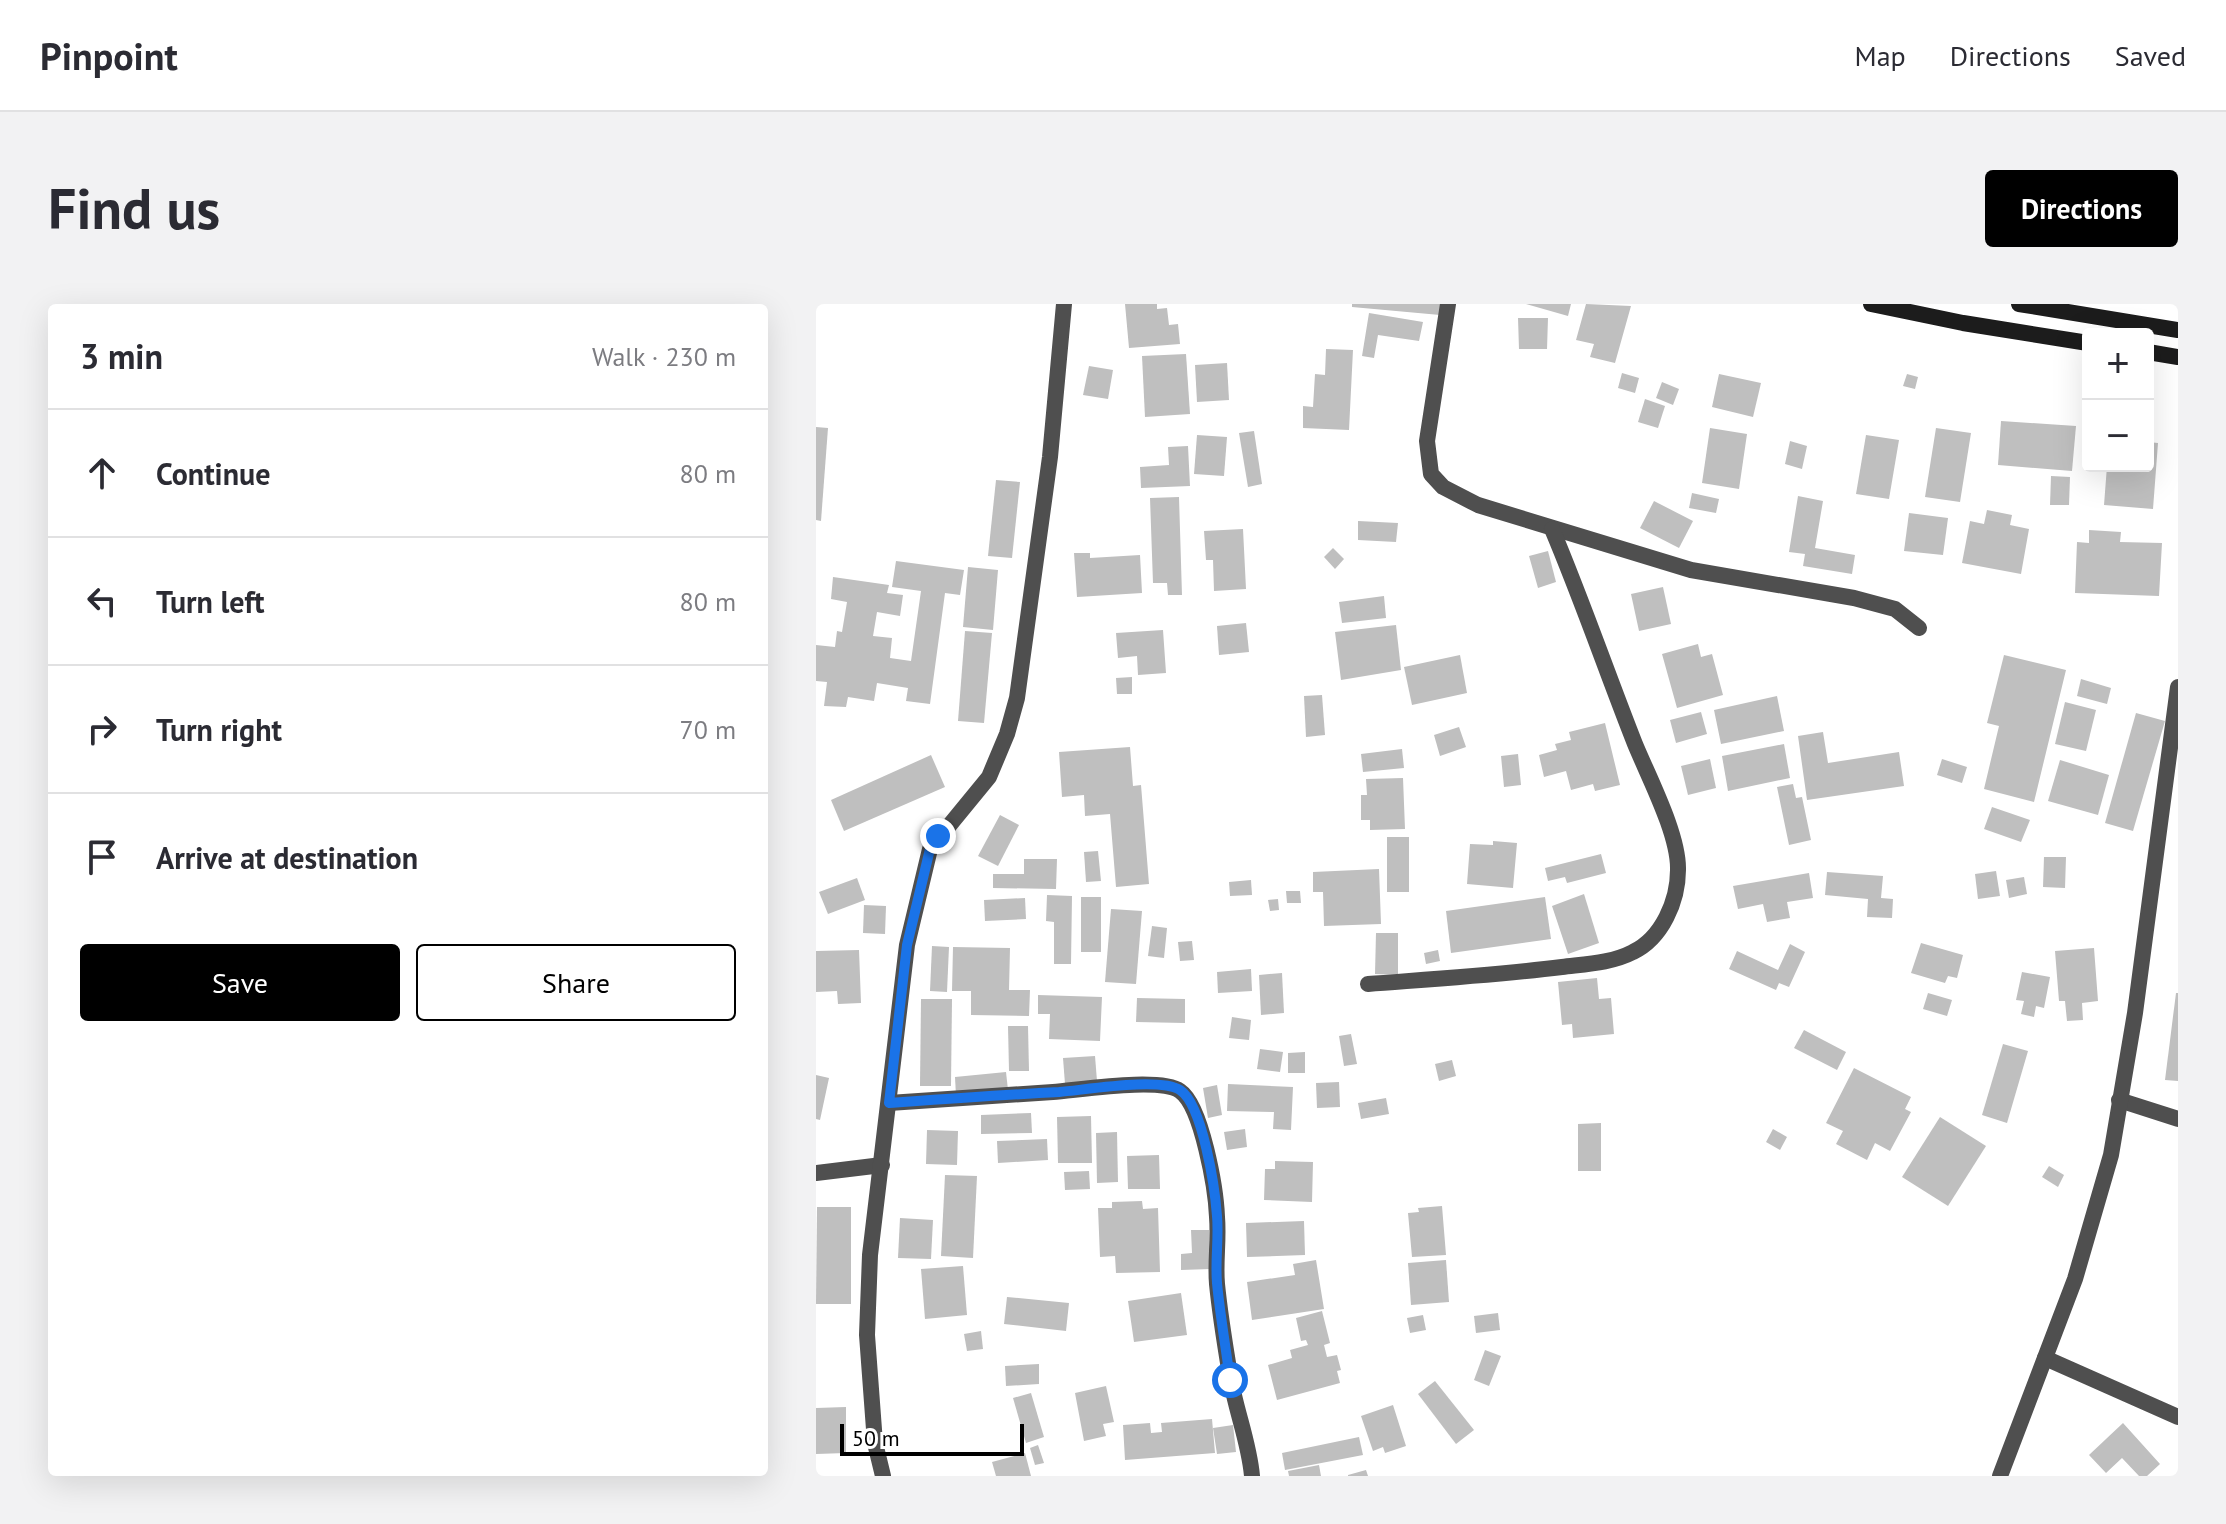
<!DOCTYPE html>
<meta charset="utf-8">
<style>
body{margin:0;font-family:"PT Sans",sans-serif;background:#f2f2f3;color:#2b2b33}
.controls{position:absolute;right:24px;top:24px;display:grid;overflow:hidden;border-radius:8px;box-shadow:0 8px 32px #0002}
.controls button{width:72px;height:72px;display:grid;place-items:center;padding:0;border:0;border-bottom:2px solid #e1e1e2;background:#fff;color:#2b2b33;font:40px sans-serif}
.scale{position:absolute;left:24px;bottom:20px;width:184px;box-sizing:border-box;padding-left:8px;border:4px solid #000;border-top:0;font-size:22px;line-height:28px;white-space:nowrap;color:#000;-webkit-text-stroke:6px #fff;paint-order:stroke}
.stop{position:absolute;width:24px;height:24px;margin:-18px;border:6px solid #1a73e8;border-radius:50%;background:#fff}
.stop.end{background:#1a73e8;border-color:#fff;box-shadow:0 2px 8px #0008}
.list{margin:0;padding:0;list-style:none}
h2{display:flex;justify-content:space-between;align-items:center;height:104px;margin:0;padding:0 32px;font-size:34px}
h2 small{font-size:26px;font-weight:400;color:#7c7c81}
.list li{display:grid;grid-template-columns:52px 1fr auto;gap:24px;align-items:center;box-sizing:border-box;height:128px;padding:0 32px;border-top:2px solid #e1e1e2}
.list b{display:block;font-size:30px;white-space:nowrap}
.list em{font-size:26px;font-style:normal;color:#7c7c81}
.actions{display:flex;gap:16px;padding:24px 32px}
.actions a{flex:1;padding:18px 0;border:2px solid #000;border-radius:8px;text-align:center;font-size:28px;color:#000}
.actions .main{background:#000;color:#fff}
.icon{flex:none;width:44px;height:44px;fill:none;stroke:currentColor;stroke-width:2;stroke-linecap:round;stroke-linejoin:round}
.map{position:relative;flex:none;width:1362px;height:1172px;overflow:hidden;border-radius:8px}
header{display:flex;align-items:center;gap:48px;box-sizing:border-box;height:112px;padding:0 40px;background:#fff;border-bottom:2px solid #e1e1e2}
header strong{font-size:38px}
nav{display:flex;gap:44px;margin-inline-start:auto;font-size:28px}
.intro{display:flex;align-items:center;justify-content:space-between;box-sizing:border-box;height:192px;padding:0 48px}
h1{margin:0;font-size:56px}
.button{padding:20px 36px;border-radius:8px;background:#000;color:#fff;font-size:28px;font-weight:700}
main{display:flex;gap:48px;padding:0 48px}
aside{flex:1;background:#fff;border-radius:8px;box-shadow:0 8px 32px #0002}
.map>svg:first-child{display:block}
</style>
<header>
<strong>Pinpoint</strong>
<nav><a>Map</a><a>Directions</a><a>Saved</a></nav>
</header>
<div class="intro"><h1>Find us</h1><a class="button">Directions</a></div>
<main>
<aside>
<h2>3 min<small>Walk · 230 m</small></h2>
<ul class="list">
<li><svg class="icon" aria-label="ahead" viewBox="0 0 24 24"><path d="M12 20V5M6 11l6-6 6 6"/></svg><div><b>Continue</b></div><em>80 m</em></li>
<li><svg class="icon" aria-label="left" viewBox="0 0 24 24"><path d="M17 20v-9H6M10 6l-5 5 5 5"/></svg><div><b>Turn left</b></div><em>80 m</em></li>
<li><svg class="icon" aria-label="right" viewBox="0 0 24 24"><path d="M7 20v-9h11M14 6l5 5-5 5"/></svg><div><b>Turn right</b></div><em>70 m</em></li>
<li><svg class="icon" aria-label="arrive" viewBox="0 0 24 24"><path d="M6 21V4h12l-3 4 3 4H6"/></svg><div><b>Arrive at destination</b></div></li>
</ul>
<div class="actions"><a class="main">Save</a><a>Share</a></div>
</aside>
<div class="map">
<svg width="1362" height="1172" viewBox="0 0 1362 1172">
<rect width="100%" height="100%" fill="#fff"/>
<g fill="#bfbfbf">
<path d="M309 0H341V5L351 4 353 21 362 20 364 40 313 44Z"/>
<path d="M536 0H625L624 11 536 3Z"/>
<path d="M710 0H755L752 12Z"/>
<path d="M770 0 815 2 799 59 774 53 778 40 760 36Z"/>
<path d="M553 9 607 18 603 37 562 31 558 54 546 52Z"/>
<path d="M702 14H732L731 45H703Z"/>
<path d="M510 45 537 46 533 126 487 124V102L497 103 499 70 509 71Z"/>
<path d="M370 50 374 110 329 113 326 52Z"/>
<path d="M411 59 413 96 381 98 379 61Z"/>
<path d="M273 62 297 66 292 95 267 91Z"/>
<path d="M806 69 823 74 819 89 802 84Z"/>
<path d="M903 70 945 79 937 113 896 103Z"/>
<path d="M1091 70 1102 73 1099 85 1087 82Z"/>
<path d="M846 78 863 85 857 101 840 94Z"/>
<path d="M829 95 849 102 842 124 822 118Z"/>
<path d="M1185 117 1260 122 1256 167 1182 161Z"/>
<path d="M0 123 12 124 5 217 0 216Z"/>
<path d="M894 124 931 130 923 185 886 179Z"/>
<path d="M1120 124 1155 129 1144 198 1109 193Z"/>
<path d="M438 127 446 180 432 183 423 129Z"/>
<path d="M381 131 411 133 408 172 378 170Z"/>
<path d="M1050 131 1083 136 1073 195 1040 190Z"/>
<path d="M974 137 991 142 986 165 969 160Z"/>
<path d="M1332 138 1342 139 1337 205 1288 201 1291 162H1332Z"/>
<path d="M372 142 374 182 325 184 324 163 353 161 352 143Z"/>
<path d="M1235 172 1254 173 1253 201H1234Z"/>
<path d="M180 176 204 178 196 254 172 252Z"/>
<path d="M876 189 903 195 900 209 873 204Z"/>
<path d="M982 192 1007 197 999 244 1039 251 1036 270 987 262 989 250 973 248Z"/>
<path d="M363 193 366 291H352L351 279H337L334 194Z"/>
<path d="M838 197 877 217 863 244 824 224Z"/>
<path d="M1171 206 1196 211 1194 221 1213 225 1205 270 1146 259 1154 217 1168 220Z"/>
<path d="M1093 209 1132 214 1127 251 1088 247Z"/>
<path d="M542 217 582 219 580 238 542 236Z"/>
<path d="M427 225 430 285 398 287 397 256H390L388 227Z"/>
<path d="M1273 226 1305 228 1304 238 1346 239 1343 292 1259 289 1261 238 1273 239Z"/>
<path d="M517 244 528 255 519 265 508 253Z"/>
<path d="M732 247 740 278 722 284 713 252Z"/>
<path d="M258 249H274V254L324 251 326 289 261 293Z"/>
<path d="M80 257 148 266 144 291 129 289 114 400 90 397 92 384 61 379 58 397 32 393 30 403 8 402 11 378 0 377V341L19 343 21 327 26 328 31 298 15 295 17 273 73 281 71 289 87 291 84 312 61 308 57 332 76 334 74 354 95 357 105 287 76 283Z"/>
<path d="M152 263 182 266 177 326 147 323Z"/>
<path d="M847 283 855 320 823 327 815 290Z"/>
<path d="M568 292 570 314 526 319 523 298Z"/>
<path d="M430 319 433 348 403 351 401 322Z"/>
<path d="M580 321 585 366 525 376 519 328Z"/>
<path d="M347 326 350 369 322 371 321 352 302 354 300 329Z"/>
<path d="M149 327 176 329 168 419 142 417Z"/>
<path d="M882 340 885 353 896 350 907 391 861 404 846 350Z"/>
<path d="M644 351 651 389 596 401 588 363Z"/>
<path d="M1188 351 1250 366 1218 498 1168 485 1183 422 1171 419Z"/>
<path d="M316 373V390H301L300 374Z"/>
<path d="M1265 375 1295 384 1291 400 1261 392Z"/>
<path d="M506 391 509 431 490 433 488 392Z"/>
<path d="M961 392 968 427 905 440 898 406Z"/>
<path d="M1249 398 1280 406 1270 447 1239 440Z"/>
<path d="M885 408 891 430 860 439 854 416Z"/>
<path d="M1320 409 1349 417 1317 527 1289 519Z"/>
<path d="M789 419 804 481 779 487 777 480 755 486 750 467 728 473 723 451 741 446 739 440 755 436 753 428Z"/>
<path d="M643 423 650 443 624 452 618 431Z"/>
<path d="M1007 428 1012 459 1083 448 1088 482 991 496 982 432Z"/>
<path d="M968 440 974 474 912 487 906 452Z"/>
<path d="M314 443 317 482 325 481 333 580 300 583 294 510 269 512 268 491 246 493 243 448Z"/>
<path d="M586 445 588 464 547 468 545 450Z"/>
<path d="M702 450 705 481 688 483 685 452Z"/>
<path d="M115 451 129 483 28 527 15 496Z"/>
<path d="M894 455 900 484 872 491 865 462Z"/>
<path d="M1126 455 1151 463 1146 479 1121 471Z"/>
<path d="M1244 456 1293 471 1282 511 1232 497Z"/>
<path d="M587 474 589 525 554 526V516H545V491H551L550 475Z"/>
<path d="M977 480 980 494 986 493 995 536 973 541 961 483Z"/>
<path d="M1176 503 1214 516 1205 538 1168 525Z"/>
<path d="M184 511 203 521 182 562 162 552Z"/>
<rect x="571" y="533" width="22" height="55"/>
<path d="M677 537 701 539 697 584 651 580 654 540 677 541Z"/>
<path d="M282 547 285 577 270 578 268 548Z"/>
<path d="M785 550 790 569 751 579 749 573 732 577 729 564Z"/>
<path d="M1228 553H1250L1249 584 1227 583Z"/>
<path d="M208 555H241L240 585 177 584V570H208Z"/>
<path d="M563 565 565 620 508 622 507 588H497V568Z"/>
<path d="M1180 567 1184 592 1162 595 1159 570Z"/>
<path d="M1011 568 1067 572 1065 594 1077 595 1076 614 1051 613 1052 595 1009 591Z"/>
<path d="M993 569 997 594 971 598 974 614 951 618 947 600 922 605 917 582Z"/>
<path d="M1208 573 1211 590 1193 594 1190 576Z"/>
<path d="M41 574 49 596 12 610 3 588Z"/>
<path d="M435 576 436 591 414 592 413 578Z"/>
<path d="M470 587H484L485 599H471Z"/>
<path d="M768 590 783 639 752 650 736 602Z"/>
<path d="M231 591 256 592 255 660H238V618L230 617Z"/>
<rect x="265" y="593" width="20" height="55"/>
<path d="M729 593 735 635 635 649 630 607Z"/>
<path d="M209 594 210 615 169 617 168 596Z"/>
<path d="M462 595 463 606 454 607 452 596Z"/>
<path d="M48 601 70 602 69 630 47 629Z"/>
<path d="M295 605 326 607 320 680 289 678Z"/>
<path d="M336 622 351 624 348 654 332 652Z"/>
<path d="M560 629H582V671L559 670Z"/>
<path d="M376 637 378 656 364 657 362 638Z"/>
<path d="M1105 639 1147 651 1141 674 1132 672 1129 679 1095 669Z"/>
<path d="M974 640 989 648 973 683 963 679 960 686 913 665 921 647 962 666Z"/>
<path d="M116 642 133 643 131 688 114 687Z"/>
<path d="M137 643 194 644 193 686H214L213 712 155 711V687H136Z"/>
<path d="M1278 644 1282 697 1266 699 1267 716 1251 717 1249 697H1243L1239 647Z"/>
<path d="M43 646 45 699 22 700 21 687 0 688V647Z"/>
<path d="M622 646 624 657 610 660 608 649Z"/>
<path d="M435 665 436 687 402 689 401 668Z"/>
<path d="M1206 668 1234 673 1228 704 1220 702 1218 713 1205 710 1208 697 1200 696Z"/>
<path d="M466 669 468 709 445 711 443 671Z"/>
<path d="M781 674 783 695 795 694 798 730 757 734 756 720 746 721 742 678Z"/>
<path d="M1112 689 1136 696 1131 712 1107 705Z"/>
<path d="M1360 689H1362V777L1349 776Z"/>
<path d="M222 691 286 693 284 737 233 735 234 710H222Z"/>
<path d="M321 694 369 695V719L320 718Z"/>
<path d="M105 695H136L135 782H104Z"/>
<path d="M416 713 435 716 433 736 413 734Z"/>
<path d="M192 722H212L213 767H193Z"/>
<path d="M988 726 1030 748 1021 766 978 744Z"/>
<path d="M535 730 541 760 528 762 523 732Z"/>
<path d="M1187 740 1212 747 1191 819 1166 811Z"/>
<path d="M444 745 467 748 464 768 441 765Z"/>
<path d="M489 748V769H472V749Z"/>
<path d="M279 752 281 777 249 780 247 754Z"/>
<path d="M636 756 640 772 623 777 619 760Z"/>
<path d="M1038 764 1095 793 1089 805 1095 808 1074 847 1059 839 1051 856 1020 840 1027 827 1010 819Z"/>
<path d="M190 768 192 786 140 792 139 773Z"/>
<path d="M0 771 13 774 4 816 0 815Z"/>
<path d="M523 778 524 803 501 804 500 779Z"/>
<path d="M412 780 477 783 475 826 457 825 458 808 411 807Z"/>
<path d="M401 781 406 811 392 814 387 784Z"/>
<path d="M570 794 573 810 545 815 542 799Z"/>
<path d="M215 809 216 829 165 830V811Z"/>
<path d="M275 812 276 859H242L241 813Z"/>
<path d="M1124 813 1170 842 1132 902 1086 873Z"/>
<path d="M785 819V867H762V820Z"/>
<path d="M429 825 431 843 411 846 408 828Z"/>
<path d="M957 825 971 833 964 846 950 838Z"/>
<path d="M111 826 142 827 141 861 110 860Z"/>
<path d="M301 828 302 878 281 879 280 829Z"/>
<path d="M231 835 232 856 182 859 181 837Z"/>
<path d="M343 851 344 885H312L311 852Z"/>
<path d="M459 857 497 858 496 898 448 896 449 865H459Z"/>
<path d="M1233 862 1248 871 1242 883 1226 873Z"/>
<path d="M273 867 274 885 249 886 248 868Z"/>
<path d="M129 871 161 872 157 954 125 952Z"/>
<path d="M326 897 327 905 342 904 344 968 300 969 299 952 284 953 282 904H296V898Z"/>
<path d="M626 902 630 951 596 953 592 909 603 908 602 904Z"/>
<path d="M1 903H35V1000H0Z"/>
<path d="M84 914 117 916 115 955 82 954Z"/>
<path d="M488 917 489 951 431 953 430 919Z"/>
<path d="M375 926H393L394 965 365 966V950L376 949Z"/>
<path d="M500 956 508 1005 436 1016 431 978 479 971 477 960Z"/>
<path d="M630 956 633 998 595 1001 592 959Z"/>
<path d="M147 962 151 1011 109 1015 105 965Z"/>
<path d="M365 989 371 1031 318 1038 312 997Z"/>
<path d="M191 993 253 999 250 1027 188 1020Z"/>
<path d="M506 1007 514 1039 508 1041 511 1053 521 1051 525 1066 521 1067 524 1079 461 1096 452 1061 476 1054 474 1046 492 1041 490 1036 485 1037 480 1014Z"/>
<path d="M682 1009 684 1026 660 1029 658 1012Z"/>
<path d="M607 1011 610 1026 594 1029 591 1014Z"/>
<path d="M165 1027 167 1045 151 1047 148 1030Z"/>
<path d="M669 1046 685 1052 673 1082 658 1076Z"/>
<path d="M223 1060V1080L190 1082 189 1062Z"/>
<path d="M619 1077 658 1126 640 1140 602 1090Z"/>
<path d="M290 1082 298 1118 287 1120 290 1132 268 1137 259 1089Z"/>
<path d="M215 1089 228 1133 210 1139 197 1094Z"/>
<path d="M577 1101 590 1142 569 1149 567 1143 557 1147 545 1112Z"/>
<path d="M30 1103V1149L0 1150V1104Z"/>
<path d="M396 1115 399 1149 309 1156 307 1121 334 1119 335 1129 346 1128 345 1119Z"/>
<path d="M1307 1119 1344 1160 1331 1172H1323L1306 1154 1290 1169 1273 1151Z"/>
<path d="M417 1121 420 1148 401 1150 397 1124Z"/>
<path d="M543 1133 547 1151 469 1166 466 1149Z"/>
<path d="M222 1141 228 1159 219 1161 214 1144Z"/>
<path d="M209 1149 215 1172H180L176 1158Z"/>
<path d="M503 1161 505 1172H473L472 1167Z"/>
<path d="M550 1166 552 1172H532V1171Z"/>
</g>
<g fill="none" stroke-linecap="round" stroke-linejoin="round">
<g stroke="#4f4f4f" stroke-width="16">
<path d="M632 0 611 137 615 170 627 183 662 201 875 266 1038 294 1079 305 1103 324"/>
<path d="M552 680C617 675 682 671 746 663 770 660 796 659 817 648 846 634 862 597 862 566 863 531 833 474 819 440 791 369 766 296 736 225"/>
<path d="M1303 796 1362 815"/>
<path d="M73 799C128 795 183 792 237 788 264 786 344 773 364 787 386 802 400 886 401 913 403 936 399 958 401 980 404 1011 409 1041 414 1071 419 1105 433 1137 436 1172"/>
<path d="M0 869 66 861"/>
<path d="M1229 1054 1362 1113"/>
<path d="M67 1172 59 1139 51 1031 54 951 91 641 114 545 173 473 191 430 201 394 234 153 248 0"/>
<path d="M1184 1172 1259 975 1295 851 1319 709 1362 383"/>
</g>
<g stroke="#1c1c1c" stroke-width="16">
<path d="M1055 0 1147 19 1272 39"/>
<path d="M1203 0 1362 26"/>
<path d="M1332 48 1362 53"/>
</g>
</g>
<g fill="none" stroke-linecap="round" stroke-linejoin="round">
<path stroke="#1a73e8" stroke-width="10" d="M122 532 114 545 91 641 73 799C130 795 186 791 243 788 269 786 343 773 364 786 387 801 399 885 401 912 403 934 399 957 401 979 404 1011 410 1044 414 1076"/>
</g>
</svg>
<div class="controls">
<button>+</button>
<button>−</button>
</div>
<div class="scale">50 m</div>
<div class="stop" style="left:414px;top:1076px"></div>
<div class="stop end" style="left:122px;top:532px"></div>
</div>
</main>
